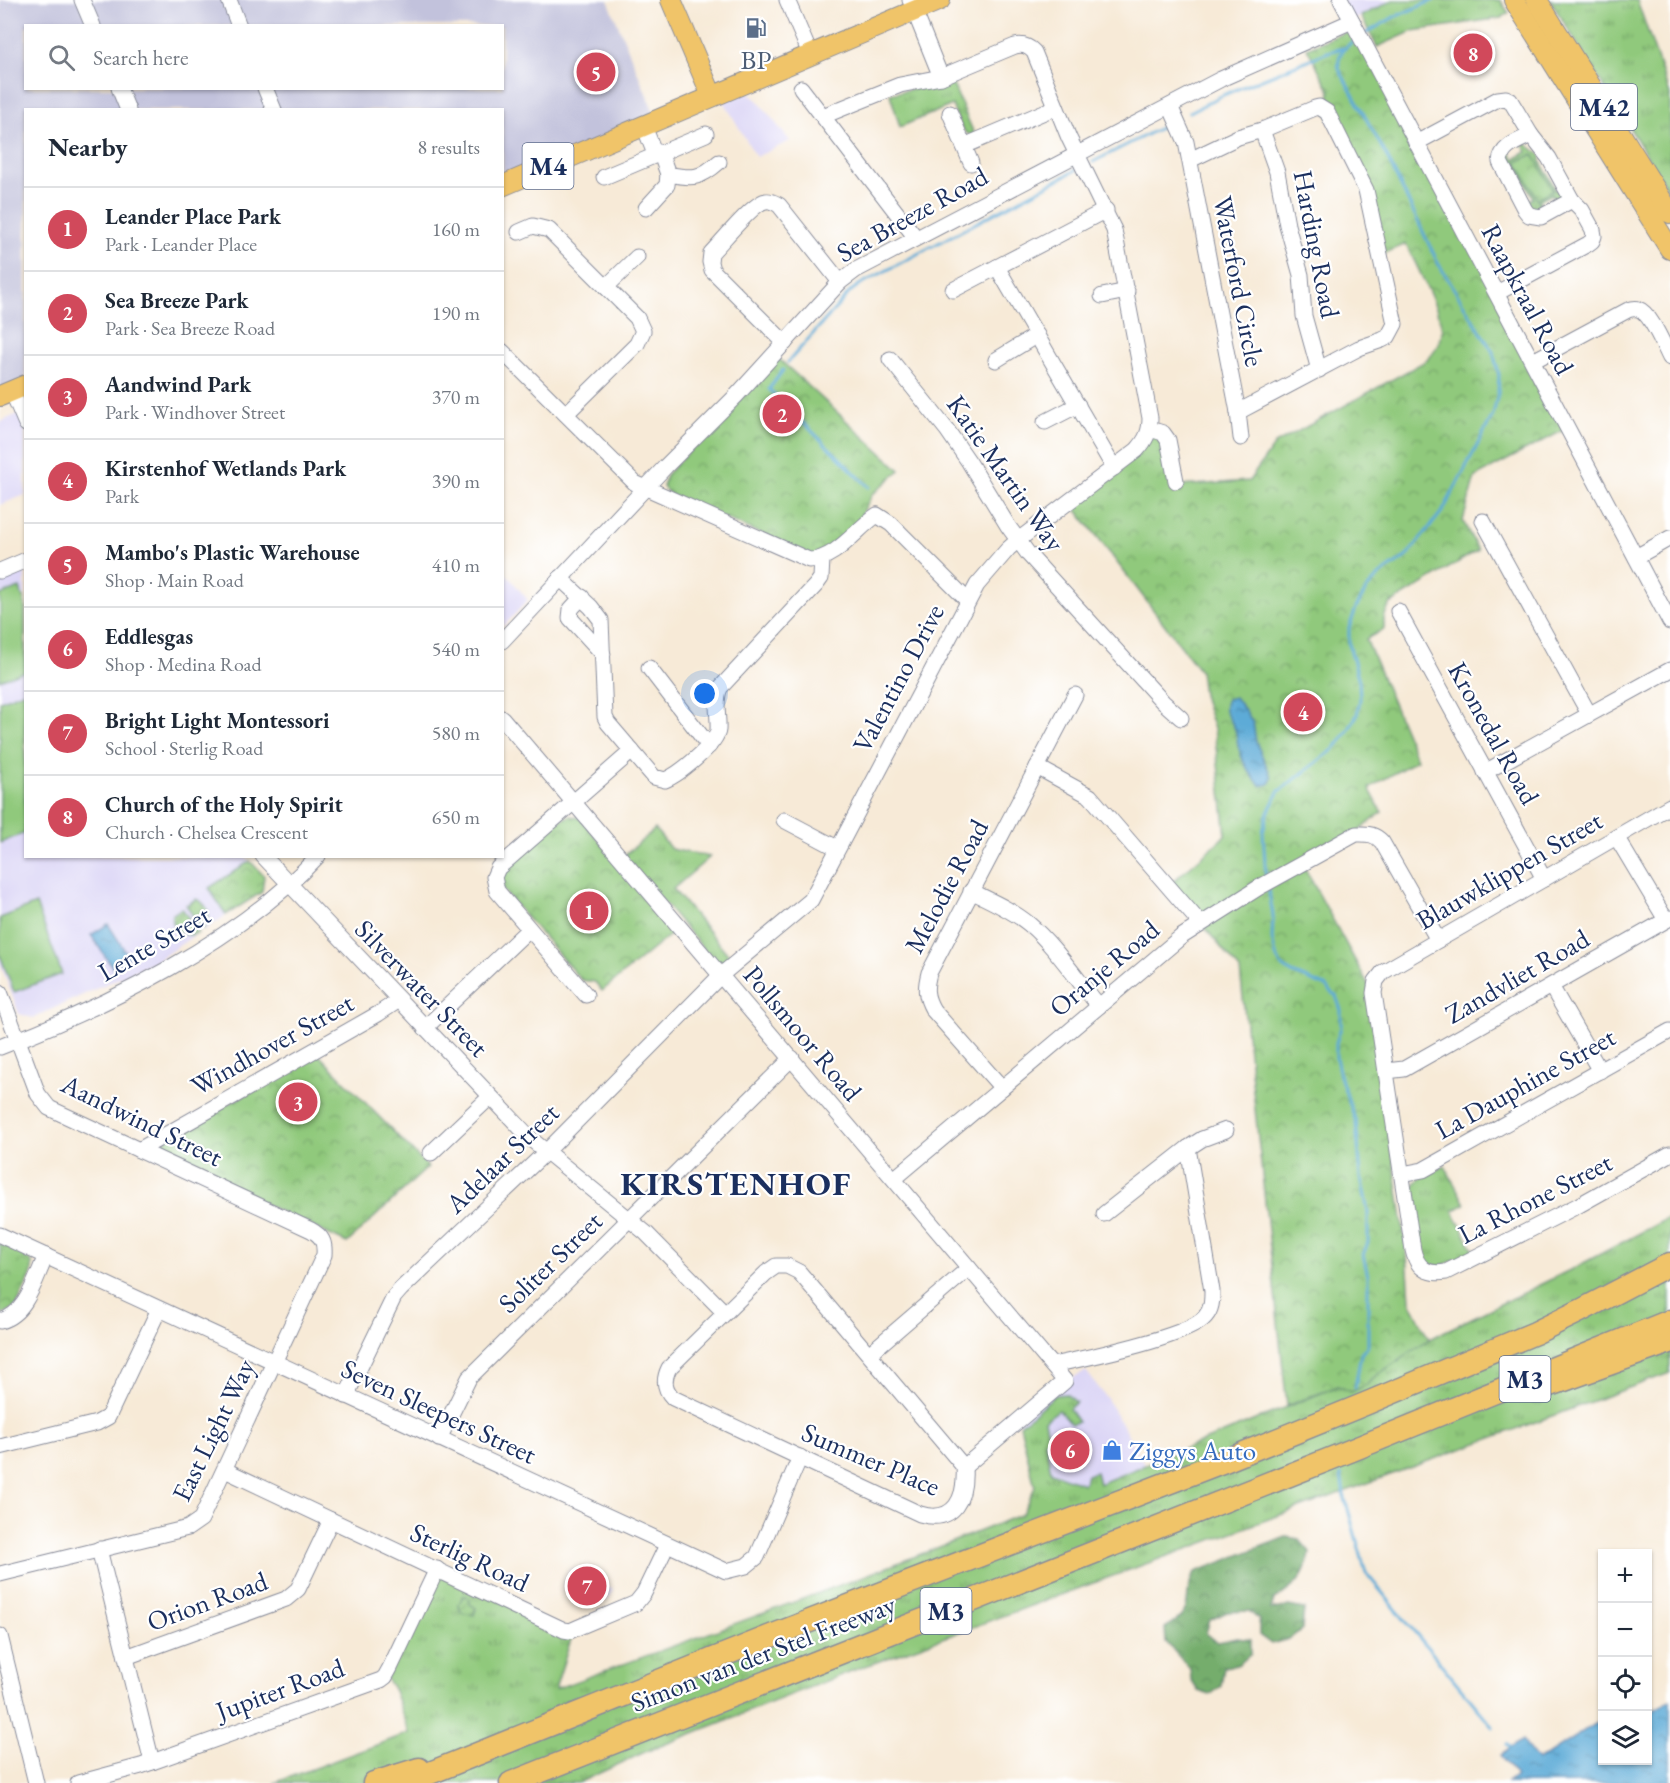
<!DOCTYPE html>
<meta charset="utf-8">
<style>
body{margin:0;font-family:"EB Garamond",serif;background:#f2f2f3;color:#1f2937}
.controls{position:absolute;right:18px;bottom:18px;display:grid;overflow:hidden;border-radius:0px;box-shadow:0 2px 4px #0004}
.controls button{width:54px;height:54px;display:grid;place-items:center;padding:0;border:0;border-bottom:2px solid #e0e1e3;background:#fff;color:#1f2937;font:30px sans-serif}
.you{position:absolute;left:705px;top:694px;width:21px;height:21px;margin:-15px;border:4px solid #fff;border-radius:50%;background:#1a73e8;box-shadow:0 0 0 9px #1a73e833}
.badge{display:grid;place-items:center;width:39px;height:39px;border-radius:50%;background:#d1495b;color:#fff;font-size:20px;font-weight:700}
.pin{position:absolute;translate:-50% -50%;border:3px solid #fff;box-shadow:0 2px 6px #0006}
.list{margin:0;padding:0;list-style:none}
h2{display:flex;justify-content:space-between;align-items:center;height:78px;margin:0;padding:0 24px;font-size:26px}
h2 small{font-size:20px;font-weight:400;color:#747a83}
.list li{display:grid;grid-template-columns:39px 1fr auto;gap:18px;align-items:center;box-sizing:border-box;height:84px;padding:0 24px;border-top:2px solid #e0e1e3}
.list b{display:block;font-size:22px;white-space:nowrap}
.list p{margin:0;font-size:20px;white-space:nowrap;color:#747a83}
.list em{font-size:20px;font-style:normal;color:#747a83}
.icon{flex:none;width:33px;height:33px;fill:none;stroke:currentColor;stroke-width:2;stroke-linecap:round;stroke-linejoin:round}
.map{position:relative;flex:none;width:1670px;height:1783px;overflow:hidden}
.search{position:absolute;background:#fff;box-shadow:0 2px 4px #0004;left:24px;top:24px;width:480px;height:66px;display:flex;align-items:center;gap:15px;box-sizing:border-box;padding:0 21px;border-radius:0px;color:#747a83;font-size:22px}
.panel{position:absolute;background:#fff;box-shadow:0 2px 4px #0004;left:24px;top:108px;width:480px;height:750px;border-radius:0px}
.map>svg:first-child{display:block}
</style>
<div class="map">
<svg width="1670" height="1783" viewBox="0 0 1670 1783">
<defs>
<pattern id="grass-tufts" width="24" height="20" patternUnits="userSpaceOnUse" patternTransform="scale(1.5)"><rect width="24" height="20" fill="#90c97c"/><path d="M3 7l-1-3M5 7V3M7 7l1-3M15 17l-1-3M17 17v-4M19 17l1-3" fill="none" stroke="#75a469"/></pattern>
<pattern id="forest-crowns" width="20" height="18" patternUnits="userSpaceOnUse" patternTransform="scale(1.5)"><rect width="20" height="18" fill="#74ad6c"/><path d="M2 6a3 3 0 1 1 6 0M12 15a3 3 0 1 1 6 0" fill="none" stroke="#5e8d5c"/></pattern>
<pattern id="park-crowns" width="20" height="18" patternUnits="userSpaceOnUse" patternTransform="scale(1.5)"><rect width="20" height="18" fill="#90c97c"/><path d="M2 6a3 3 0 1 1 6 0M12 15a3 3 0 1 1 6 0" fill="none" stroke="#75a469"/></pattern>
<pattern id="garden-furrows" width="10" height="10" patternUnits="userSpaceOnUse" patternTransform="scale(1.5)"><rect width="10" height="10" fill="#90c97c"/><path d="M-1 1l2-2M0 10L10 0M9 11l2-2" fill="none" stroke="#75a469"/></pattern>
<pattern id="water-ripples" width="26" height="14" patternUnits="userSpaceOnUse" patternTransform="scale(1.5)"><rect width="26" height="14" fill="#5dabd7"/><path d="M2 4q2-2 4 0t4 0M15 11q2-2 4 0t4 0" fill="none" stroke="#4c8cb2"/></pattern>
</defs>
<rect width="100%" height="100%" fill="#fff"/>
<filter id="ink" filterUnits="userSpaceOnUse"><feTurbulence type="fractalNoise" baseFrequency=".0167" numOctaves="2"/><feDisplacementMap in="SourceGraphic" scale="12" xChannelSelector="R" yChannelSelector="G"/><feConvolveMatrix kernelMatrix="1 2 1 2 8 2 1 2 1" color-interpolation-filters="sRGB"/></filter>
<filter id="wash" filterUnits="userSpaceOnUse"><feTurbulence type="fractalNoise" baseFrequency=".008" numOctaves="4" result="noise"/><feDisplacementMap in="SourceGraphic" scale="24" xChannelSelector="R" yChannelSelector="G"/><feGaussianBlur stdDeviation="1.35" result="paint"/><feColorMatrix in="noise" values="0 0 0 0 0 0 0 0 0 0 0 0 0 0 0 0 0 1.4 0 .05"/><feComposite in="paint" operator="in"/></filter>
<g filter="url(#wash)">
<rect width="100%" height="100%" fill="#f7ead7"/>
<g fill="#dcd6f6">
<path d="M1341 0H1393L1352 21Z"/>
<path d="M741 85 759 102 790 141 756 157 719 93Z"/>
<path d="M25 411V495L0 505V422Z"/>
<path d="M503 570 528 600 503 627 502 570Z"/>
<path d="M25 572 26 856 246 857 264 876 262 892 204 930 201 927 197 930 198 933 156 961 33 1018 19 1014 0 963V582Z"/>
<path d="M1086 1371 1106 1397 1145 1465 1022 1514 1035 1487 1019 1420 1065 1381Z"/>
<path d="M570 1569 613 1589 607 1600 596 1595 591 1605 567 1594 570 1588 563 1585Z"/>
</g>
<path fill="#c2c2dc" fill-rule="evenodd" d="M0 0H608L657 120 503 186 502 110H26L25 385 0 396ZM26 26H502V88H26Z"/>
<g fill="url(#grass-tufts)" stroke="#567c6d" stroke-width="1.5">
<path d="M1393 0H1500L1509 13 1501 18 1413 31 1377 47 1361 16Z"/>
<path d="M1550 0H1637L1670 95V193Z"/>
<path d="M951 80 975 136C960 135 957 117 952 105L900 127 890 94Z"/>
<path d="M1525 143 1541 155V162L1556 190 1561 191 1562 195 1557 202 1552 194 1539 201 1543 210 1535 212 1526 202 1533 198 1516 164 1508 168 1505 155 1510 152 1514 159 1527 152 1523 144Z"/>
<path d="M655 829 671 849 710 857 673 889 732 959 721 963 712 959 624 856Z"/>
<path d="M1445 1166 1465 1204 1453 1211 1474 1251 1437 1268 1419 1258 1410 1194C1413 1178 1431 1173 1445 1166Z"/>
<path d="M1670 1217V1373L849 1672 645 1752 578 1783H274L409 1733 393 1688 385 1677 437 1569 572 1636 555 1689C711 1632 868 1577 1022 1514L1035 1487 1020 1425 1055 1395 1066 1394 1076 1402 1069 1409 1078 1422 1071 1424 1059 1410 1045 1420 1049 1440 1045 1441 1051 1472 1083 1484 1087 1475 1096 1472 1099 1484 1338 1386 1351 1391 1366 1385 1373 1378 1429 1339 1574 1268Z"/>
</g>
<path fill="url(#forest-crowns)" stroke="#486e65" stroke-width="1.5" d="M1286 1537 1299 1539 1310 1552C1304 1580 1296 1586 1274 1600L1271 1610 1289 1606 1304 1609 1302 1629 1289 1639 1271 1644 1259 1635V1620L1249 1611 1227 1612 1210 1620 1206 1633 1217 1642 1237 1638 1251 1640V1654L1238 1665 1224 1667 1221 1686 1210 1695 1198 1691 1191 1680 1190 1669 1166 1642 1165 1628C1200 1609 1179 1599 1195 1572Z"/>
<g fill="url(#park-crowns)" stroke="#567c6d" stroke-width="1.5">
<path d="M1356 28 1568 428 1475 477 1463 521 1478 550 1390 604 1384 617V629L1366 639 1417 760 1369 788 1382 812 1356 834 1302 863 1369 986 1407 1255 1410 1301 1429 1339 1373 1378 1367 1385 1351 1392 1338 1386 1287 1406 1240 970 1169 885 1226 835 1214 729 1203 695 1200 671 1070 501 1157 430 1179 486 1249 481 1275 444 1424 362C1433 354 1441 344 1442 330 1443 317 1414 260 1406 244L1381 255 1366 190 1327 112 1330 91 1307 48Z"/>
<path d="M1533 154 1553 190 1537 199 1517 162Z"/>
<path d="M779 359 900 470 872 495 857 523 824 553 813 556 670 495 663 487 666 475Z"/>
<path d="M570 816 580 818 675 931 602 991 595 982 581 980 503 890 499 880 503 870 562 819Z"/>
<path d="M250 861 264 876 262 892 226 915 209 888Z"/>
<path d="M318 1054 428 1167 347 1243 148 1149Z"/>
<path d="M0 1243 24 1254 32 1263V1273L16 1307 0 1316Z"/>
</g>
<g fill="url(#garden-furrows)" stroke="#567c6d" stroke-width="1.5">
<path d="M196 899C210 905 212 918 203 929L200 927 186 905Z"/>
<path d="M182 908 198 933C183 939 172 930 172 915Z"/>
<path d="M463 1596H467L470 1604 476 1608 474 1615 465 1614 460 1610 459 1604Z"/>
</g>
<g fill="#90c97c" stroke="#567c6d" stroke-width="1.5">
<path d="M20 588 25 604V671L0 680V595Z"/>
<path d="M25 691V833L0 843V701Z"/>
<path d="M36 904 62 974 14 992 0 955V918Z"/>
</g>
<g fill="url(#water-ripples)" stroke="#3c6d9a" stroke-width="1.5">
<path d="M1235 697 1253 722 1256 742 1272 778 1269 784 1261 786C1250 775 1243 763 1239 749 1237 743 1237 735 1235 729 1231 718 1220 712 1227 699Z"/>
<path d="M108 924 129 957 112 967 91 935Z"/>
<path d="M1670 1700V1783H1507L1516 1776 1500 1756 1522 1740 1538 1761 1602 1719V1760H1648V1713Z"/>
</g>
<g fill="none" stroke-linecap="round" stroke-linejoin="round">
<g stroke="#5dabd7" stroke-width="3">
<path d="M1363 35 1394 17 1434 0"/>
<path d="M1190 112 1223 95 1328 52 1343 48"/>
<path d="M1093 162 1162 127"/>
<path d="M788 362 851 291 859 285 1076 170"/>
<path d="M783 370 769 389 869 487"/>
<path d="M1266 878 1263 832 1267 815 1278 792 1333 750 1346 734 1357 715 1360 699 1359 681 1349 644V628L1356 608 1366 590 1380 575 1407 556 1444 509 1493 415 1498 393 1499 375 1493 352 1438 263 1386 155 1339 69C1337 54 1343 48 1355 40"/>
<path d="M1268 887 1273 915 1272 939 1277 959 1282 966 1292 973 1325 986 1336 996 1341 1010V1027L1336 1043V1058L1340 1076 1356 1122 1361 1177 1368 1212V1242L1363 1255 1368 1276V1345L1361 1354 1355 1388"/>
<path d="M1341 1475 1344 1495 1366 1573 1493 1727"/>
<path d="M1507 1744 1510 1748"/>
</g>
</g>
</g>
<g filter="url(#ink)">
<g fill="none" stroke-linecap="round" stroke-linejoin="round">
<g stroke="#898c9a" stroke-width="17">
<g id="minor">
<path d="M82 0 93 26"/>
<path d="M229 0 239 26"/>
<path d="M787 0 811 56"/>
<path d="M910 0 941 77"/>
<path d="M1341 0 1670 622"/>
<path d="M119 88 128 110"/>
<path d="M265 88 274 110"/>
<path d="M801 88 916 238"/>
<path d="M1170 106 1186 142 1238 412 1241 438"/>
<path d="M950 113 971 163"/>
<path d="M644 126 653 149 660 152 668 174C693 179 700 179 719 162"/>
<path d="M1262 130 1277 172 1287 225 1301 275 1304 316 1319 370"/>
<path d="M1531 135C1519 141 1501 146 1500 162L1525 210 1529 215 1541 217 1572 200"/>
<path d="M1416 143 1498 99 1506 98 1510 100 1531 135 1549 158 1572 200 1582 210 1593 230 1594 236 1592 241 1588 244 1497 293"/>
<path d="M964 146 1056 107"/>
<path d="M1190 160 1238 137 1262 130 1315 108 1319 107 1327 112 1366 190 1395 324 1388 337 1382 340 1359 348 1238 412"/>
<path d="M604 177 706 134"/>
<path d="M646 208 667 185 668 174"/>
<path d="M1106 210 997 267 1114 468"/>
<path d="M519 232 533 226 549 230 637 318 643 331 637 344 566 414"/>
<path d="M606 287 637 257"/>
<path d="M953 290 997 267"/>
<path d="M1102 296 1127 291"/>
<path d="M785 343 712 270 710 262 711 253C721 243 754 202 766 201 770 200 775 203 779 205L840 282"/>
<path d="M502 351 635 483 809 560C836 560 856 529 877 515L891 524 968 601"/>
<path d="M890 359 947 430 969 462 1008 526 1029 555 1163 702 1181 718"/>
<path d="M996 360 1037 335"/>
<path d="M1533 361 1628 310C1631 309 1636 308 1638 309 1650 312 1664 346 1670 358"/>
<path d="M12 391 26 424"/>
<path d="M1045 422 1078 405"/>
<path d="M1150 429 1163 433 1168 440 1176 481"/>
<path d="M1483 521 1589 714"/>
<path d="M1636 557 1670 538"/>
<path d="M0 571 26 560"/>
<path d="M560 578 591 607 601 620 605 717 608 723 654 777 665 780C678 775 717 744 718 730 719 716 714 701 720 688L816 585 821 578 822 559"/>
<path d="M582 597 571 609 570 618 603 654"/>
<path d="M1398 611 1544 879"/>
<path d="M502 641 666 466 736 396 840 282 856 270 1221 79 1352 21"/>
<path d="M649 668 709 746"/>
<path d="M502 718 1065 1381 964 1467"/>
<path d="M1037 767 1090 796 1200 923"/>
<path d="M1485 772 1670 670"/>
<path d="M1670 806 1383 972 1376 981 1374 993 1413 1250C1417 1268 1427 1275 1446 1272L1579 1205 1670 1154"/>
<path d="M784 820 837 848"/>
<path d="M1617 838 1666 920"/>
<path d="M263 856 532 1140 646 1233 725 1313"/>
<path d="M971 891C991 901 1012 910 1029 924 1054 945 1078 981 1099 1006"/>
<path d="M1551 986 1600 1071"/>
<path d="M0 992 38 1094 49 1108 311 1230C322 1236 325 1242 324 1255L201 1519 188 1528 0 1574"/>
<path d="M586 995 497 891 494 877 498 868 632 751"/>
<path d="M425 1028 529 929"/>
<path d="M0 1047C107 1006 239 941 318 856"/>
<path d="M1386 1071 1404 1069 1670 918"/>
<path d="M1002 1088 933 1010C925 996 925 988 929 973L1075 695"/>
<path d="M139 1150 378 1014 399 1000"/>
<path d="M431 1153 490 1097"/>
<path d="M1402 1174 1423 1170 1670 1031"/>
<path d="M894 1179 1181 937 1258 888 1356 834C1367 834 1374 833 1382 842L1438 940"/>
<path d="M1104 1214 1188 1148 1202 1139 1226 1130"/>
<path d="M0 1235 726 1571 746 1566 757 1557 800 1457"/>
<path d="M776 1266H787L799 1272 964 1467C966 1498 955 1524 920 1514L673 1398C664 1389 663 1380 669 1368L766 1273Z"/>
<path d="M0 1321C27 1314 35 1279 46 1256"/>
<path d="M869 1354 969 1268"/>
<path d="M1052 1365C1082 1359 1188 1337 1205 1317 1212 1309 1212 1301 1212 1291L1188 1148"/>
<path d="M346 1396 394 1297 401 1289 546 1152 721 975 811 900 977 585 1008 549 1017 541 1137 450C1146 440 1150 432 1150 418L1114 230 1069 138 1034 52C1028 46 1023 44 1015 46L941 77 900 85 823 116"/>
<path d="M439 1439 469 1378 792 1058"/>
<path d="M0 1447 97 1423 108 1417 159 1309"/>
<path d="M225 1470 564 1630 570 1631 579 1627 636 1603 644 1593 667 1545"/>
<path d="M99 1549 152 1762"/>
<path d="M0 1636 36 1783"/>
<path d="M126 1657 286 1599 298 1589 331 1520"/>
<path d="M78 1783 141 1766 381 1680 385 1677 390 1668 437 1569"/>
</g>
</g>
<g stroke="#898c9a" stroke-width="22">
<g id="major">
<path d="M671 0 712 96"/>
<path d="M1514 0 1670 249"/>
<path d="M1537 0 1670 213"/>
<path d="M502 186 940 0"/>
<path d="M0 396 26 385"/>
</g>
</g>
<g stroke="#898c9a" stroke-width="25">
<g id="highway">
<path d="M1545 1387 1670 1342"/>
<path d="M374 1783 419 1769"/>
<path d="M405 1783 771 1636 1227 1460 1365 1404 1535 1333 1580 1311 1670 1264"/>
<path d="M511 1783 1330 1459 1670 1321"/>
</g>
</g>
<use href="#minor" stroke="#fff" stroke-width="15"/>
<use href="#major" stroke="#f0c469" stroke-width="20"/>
<use href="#highway" stroke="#f0c469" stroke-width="22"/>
</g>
</g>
<defs>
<g id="fuel-bare" transform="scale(1.62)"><path d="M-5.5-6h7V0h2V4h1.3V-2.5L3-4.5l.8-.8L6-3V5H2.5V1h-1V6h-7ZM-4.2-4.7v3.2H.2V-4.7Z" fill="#5c6f8a" stroke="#fff" stroke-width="2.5" paint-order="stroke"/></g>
<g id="shop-bare" transform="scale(1.62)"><path d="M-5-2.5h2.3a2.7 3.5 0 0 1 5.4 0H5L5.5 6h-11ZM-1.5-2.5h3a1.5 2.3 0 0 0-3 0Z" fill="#3f7fe0" stroke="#fff" stroke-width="2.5" paint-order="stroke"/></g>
</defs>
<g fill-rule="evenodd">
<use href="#fuel-bare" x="756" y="28"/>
<use href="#shop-bare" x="1112" y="1450"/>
</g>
<g text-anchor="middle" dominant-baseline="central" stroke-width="4.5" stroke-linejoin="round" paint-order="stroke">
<g fill="#fff" stroke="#5f6d8e" stroke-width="1.5">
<rect x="1571" y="84" width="66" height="46" rx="4.5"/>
<rect x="522.5" y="143" width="51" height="46" rx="4.5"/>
<rect x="1499.5" y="1356" width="51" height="46" rx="4.5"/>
<rect x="920.5" y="1588" width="51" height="46" rx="4.5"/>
</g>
<g font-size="26" font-weight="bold" fill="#1b2f5e">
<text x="1604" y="107">M42</text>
<text x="548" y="166">M4</text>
<text x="1525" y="1379">M3</text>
<text x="946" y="1611">M3</text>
</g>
<g font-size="27" fill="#4e5e75" stroke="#fff">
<text x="756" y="59">BP</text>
</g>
<g font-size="27" fill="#1b2f5e" stroke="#fff">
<text transform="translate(912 214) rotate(-29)">Sea Breeze Road</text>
<text transform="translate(1317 244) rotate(79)">Harding Road</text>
<text transform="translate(1239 281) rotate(79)">Waterford Circle</text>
<text transform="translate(1528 299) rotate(62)">Raapkraal Road</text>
<text transform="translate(1006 473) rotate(55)">Katie Martin Way</text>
<text transform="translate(898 678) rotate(-62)">Valentino Drive</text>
<text transform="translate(1494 733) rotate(61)">Kronedal Road</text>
<text transform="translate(1509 870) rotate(-30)">Blauwklippen Street</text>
<text transform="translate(946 886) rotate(-62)">Melodie Road</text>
<text transform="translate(154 943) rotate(-30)">Lente Street</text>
<text transform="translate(1104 968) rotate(-40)">Oranje Road</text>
<text transform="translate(1517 976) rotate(-30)">Zandvliet Road</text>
<text transform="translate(422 988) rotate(46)">Silverwater Street</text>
<text transform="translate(803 1033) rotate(50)">Pollsmoor Road</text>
<text transform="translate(272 1044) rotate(-29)">Windhover Street</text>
<text transform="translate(1525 1083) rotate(-29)">La Dauphine Street</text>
<text transform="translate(142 1120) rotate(26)">Aandwind Street</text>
<text transform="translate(502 1158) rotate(-44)">Adelaar Street</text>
<text transform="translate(1535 1198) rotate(-27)">La Rhone Street</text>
<text transform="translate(550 1262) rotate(-44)">Soliter Street</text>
<text transform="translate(439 1411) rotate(25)">Seven Sleepers Street</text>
<text transform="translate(213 1430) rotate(-64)">East Light Way</text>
<text transform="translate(871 1459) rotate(23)">Summer Place</text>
<text transform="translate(470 1557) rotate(25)">Sterlig Road</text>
<text transform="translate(207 1601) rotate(-20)">Orion Road</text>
<text transform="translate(763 1653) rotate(-21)">Simon van der Stel Freeway</text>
<text transform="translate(280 1689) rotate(-20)">Jupiter Road</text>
</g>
<g font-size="27" fill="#366cbe" stroke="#fff" text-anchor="start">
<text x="1129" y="1450">Ziggys Auto</text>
</g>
<g font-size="33" font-weight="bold" letter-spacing="1.5" fill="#1b2f5e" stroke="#fff">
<text x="736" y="1183">KIRSTENHOF</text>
</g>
</g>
</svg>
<div class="controls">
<button>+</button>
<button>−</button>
<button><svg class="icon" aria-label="locate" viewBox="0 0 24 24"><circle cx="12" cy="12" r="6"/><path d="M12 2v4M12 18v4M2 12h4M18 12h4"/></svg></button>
<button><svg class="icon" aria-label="layers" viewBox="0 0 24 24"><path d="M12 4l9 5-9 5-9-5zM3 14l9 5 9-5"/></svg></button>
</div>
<div class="you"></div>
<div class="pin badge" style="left:589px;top:911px">1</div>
<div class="pin badge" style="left:782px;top:414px">2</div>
<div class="pin badge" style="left:298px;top:1102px">3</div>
<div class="pin badge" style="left:1303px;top:712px">4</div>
<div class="pin badge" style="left:596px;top:72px">5</div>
<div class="pin badge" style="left:1070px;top:1450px">6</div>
<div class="pin badge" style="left:587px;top:1586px">7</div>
<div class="pin badge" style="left:1473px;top:53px">8</div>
<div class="search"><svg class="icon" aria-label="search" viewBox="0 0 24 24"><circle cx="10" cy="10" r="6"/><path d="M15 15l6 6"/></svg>Search here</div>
<section class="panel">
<h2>Nearby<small>8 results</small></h2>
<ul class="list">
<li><span class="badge">1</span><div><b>Leander Place Park</b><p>Park · Leander Place</p></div><em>160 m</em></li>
<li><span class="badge">2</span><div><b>Sea Breeze Park</b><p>Park · Sea Breeze Road</p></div><em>190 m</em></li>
<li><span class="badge">3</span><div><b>Aandwind Park</b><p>Park · Windhover Street</p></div><em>370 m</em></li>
<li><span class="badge">4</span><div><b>Kirstenhof Wetlands Park</b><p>Park</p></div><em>390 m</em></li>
<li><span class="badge">5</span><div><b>Mambo's Plastic Warehouse</b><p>Shop · Main Road</p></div><em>410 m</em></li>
<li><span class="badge">6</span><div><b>Eddlesgas</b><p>Shop · Medina Road</p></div><em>540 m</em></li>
<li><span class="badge">7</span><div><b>Bright Light Montessori</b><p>School · Sterlig Road</p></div><em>580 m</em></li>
<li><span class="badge">8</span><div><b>Church of the Holy Spirit</b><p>Church · Chelsea Crescent</p></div><em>650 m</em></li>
</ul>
</section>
</div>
